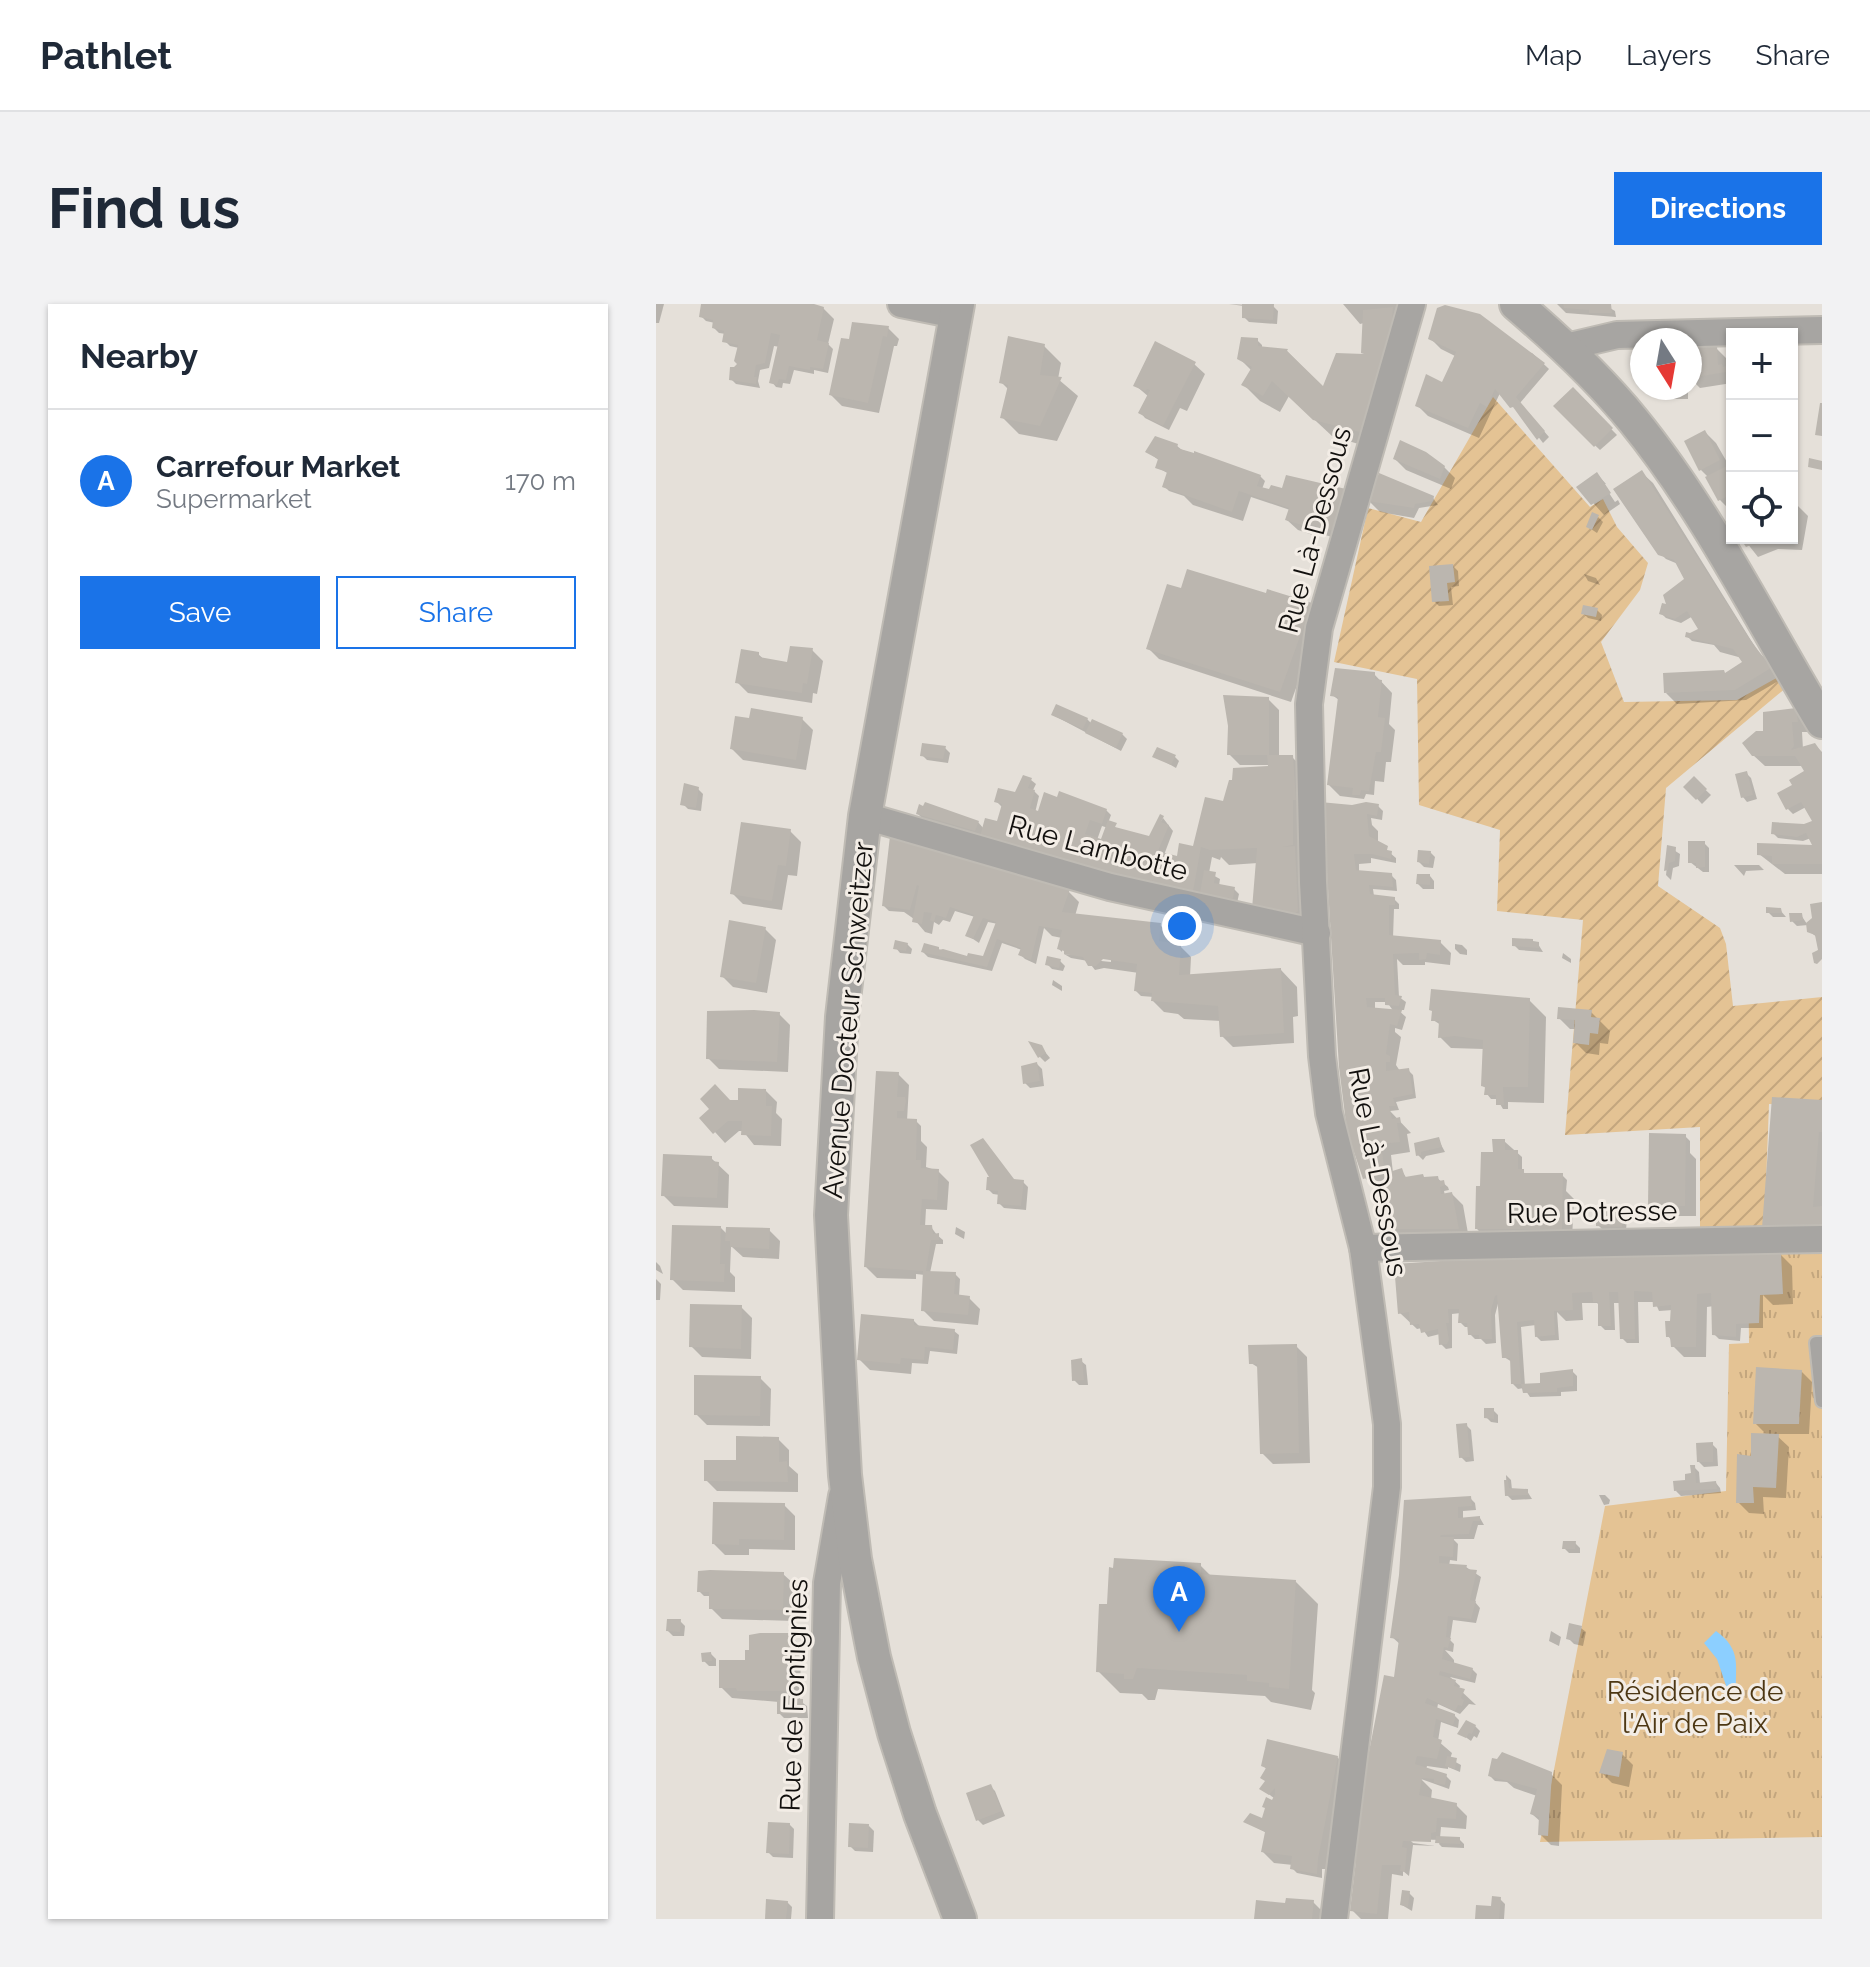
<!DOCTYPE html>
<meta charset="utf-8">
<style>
body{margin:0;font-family:Raleway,sans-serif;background:#f2f2f3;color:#1f2937}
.controls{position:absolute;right:24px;top:24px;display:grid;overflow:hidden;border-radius:0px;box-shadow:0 2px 6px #0004}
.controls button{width:72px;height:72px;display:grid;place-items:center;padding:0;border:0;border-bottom:2px solid #e0e1e3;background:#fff;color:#1f2937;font:40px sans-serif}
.compass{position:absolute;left:974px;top:24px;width:72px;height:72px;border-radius:50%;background:#fff;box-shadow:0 2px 6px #0004;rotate:169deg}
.you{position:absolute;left:526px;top:622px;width:28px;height:28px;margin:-20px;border:6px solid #fff;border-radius:50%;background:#1a73e8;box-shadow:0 0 0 12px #1a73e833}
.badge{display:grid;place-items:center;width:52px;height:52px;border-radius:50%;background:#1a73e8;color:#fff;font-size:26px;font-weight:700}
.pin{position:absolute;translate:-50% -66px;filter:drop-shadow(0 2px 4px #0008)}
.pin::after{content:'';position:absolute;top:42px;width:28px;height:24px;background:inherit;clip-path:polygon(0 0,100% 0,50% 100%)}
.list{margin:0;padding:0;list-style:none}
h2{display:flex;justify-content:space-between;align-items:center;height:104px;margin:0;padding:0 32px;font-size:34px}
h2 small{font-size:26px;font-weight:400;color:#747a83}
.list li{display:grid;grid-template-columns:52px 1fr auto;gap:24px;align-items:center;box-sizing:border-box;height:144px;padding:0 32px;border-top:2px solid #e0e1e3}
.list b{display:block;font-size:30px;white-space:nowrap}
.list p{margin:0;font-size:26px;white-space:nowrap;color:#747a83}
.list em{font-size:26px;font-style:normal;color:#747a83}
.actions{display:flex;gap:16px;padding:24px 32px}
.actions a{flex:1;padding:18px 0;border:2px solid #1a73e8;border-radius:0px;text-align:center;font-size:28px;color:#1a73e8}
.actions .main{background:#1a73e8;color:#fff}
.icon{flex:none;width:44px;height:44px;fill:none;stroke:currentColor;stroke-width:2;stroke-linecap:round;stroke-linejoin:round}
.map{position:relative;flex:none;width:1166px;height:1615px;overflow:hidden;border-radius:0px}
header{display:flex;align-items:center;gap:48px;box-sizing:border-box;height:112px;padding:0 40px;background:#fff;border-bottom:2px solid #e0e1e3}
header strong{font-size:38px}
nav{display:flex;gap:44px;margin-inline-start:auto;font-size:28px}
.intro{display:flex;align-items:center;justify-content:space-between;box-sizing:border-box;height:192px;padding:0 48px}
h1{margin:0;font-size:56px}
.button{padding:20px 36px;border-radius:0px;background:#1a73e8;color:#fff;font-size:28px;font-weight:700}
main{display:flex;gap:48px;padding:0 48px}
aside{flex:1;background:#fff;border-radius:0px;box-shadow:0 2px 6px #0004}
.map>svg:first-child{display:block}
</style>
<header>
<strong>Pathlet</strong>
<nav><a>Map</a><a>Layers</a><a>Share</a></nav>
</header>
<div class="intro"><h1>Find us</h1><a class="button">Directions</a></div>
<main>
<aside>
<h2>Nearby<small></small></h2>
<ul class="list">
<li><span class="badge">A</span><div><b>Carrefour Market</b><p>Supermarket</p></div><em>170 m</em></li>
</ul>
<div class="actions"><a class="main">Save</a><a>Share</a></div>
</aside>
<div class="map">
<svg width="1166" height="1615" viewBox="0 0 1166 1615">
<defs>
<pattern id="park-tufts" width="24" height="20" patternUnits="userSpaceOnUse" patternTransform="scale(2)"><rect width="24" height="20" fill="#e4c394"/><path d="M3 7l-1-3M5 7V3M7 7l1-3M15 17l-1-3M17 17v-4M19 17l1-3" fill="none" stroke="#c3a67e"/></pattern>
<pattern id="garden-furrows" width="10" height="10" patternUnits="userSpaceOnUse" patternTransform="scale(2)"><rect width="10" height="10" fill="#e4c394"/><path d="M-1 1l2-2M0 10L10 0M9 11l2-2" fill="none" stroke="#c3a67e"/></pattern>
</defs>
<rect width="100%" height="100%" fill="#e5e0d9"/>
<path fill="url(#park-tufts)" d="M1166 944V1533L884 1538 949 1202 1070 1187 1073 1040 1093 1039 1092 946Z"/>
<path fill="url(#garden-furrows)" d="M837 93 934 203 947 195 961 223 992 259 984 286 945 338 968 398 1081 396 1124 372 1131 383 1010 484 1002 582 1064 624 1070 640 1077 702 1166 693V801L1113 800 1108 932 1044 927V823L909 831 927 616 841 607 844 526 763 501 761 375 678 358 712 204 765 218Z"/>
<path fill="#8ccfff" d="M1060 1327C1086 1346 1079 1361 1080 1388L1074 1393 1061 1355 1048 1339Z"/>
<g fill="#0003" fill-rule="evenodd">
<path d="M0 0H8L3 19H0Z"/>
<path d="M47 0H148L167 4 178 15 172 40 177 45 172 69 158 66V70L138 66 134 80 127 79 126 84 120 83 116 78 124 43 118 42 113 64 104 66 102 77 104 84 80 80 75 75 83 60V44L74 42 69 37 70 30 63 29 58 24 59 19 50 17 45 12Z"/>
<path d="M573 0 617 2 622 7 621 20 593 18 588 13V2Z"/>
<path d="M687 0H753L709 142 676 132 633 92 624 108 604 97 588 81 596 67 584 55 601 36 606 41V45L631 47 668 85 712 53 708 19 704 20Z"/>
<path d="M901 0H947L959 7 960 13 910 9Z"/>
<path d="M232 24 243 35 241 42H238L223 109 186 102 175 91 194 37Z"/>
<path d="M774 34 876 49 893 65 864 99 893 133 887 139 863 107 844 89 823 134 772 112 761 101 787 81 801 53 785 45Z"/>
<path d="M388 42 405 59 402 75 422 92 401 137 363 130 347 114 353 86 345 78Z"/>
<path d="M1034 44H1060L1071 55V64L1076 63V79L1044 84 1034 74Z"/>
<path d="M538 60 549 70 531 107 524 104 513 126 489 114 485 109 493 93 479 81Z"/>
<path d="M998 84H1032V95H1010Z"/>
<path d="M917 86 961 131 944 146 926 129Z"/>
<path d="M1049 128 1060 139 1076 167V216L1072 209 1075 207 1064 196 1053 174 1045 166Z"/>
<path d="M521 142 526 146 604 172 609 177 606 185 634 189 689 187 688 236 661 229 660 232 642 226 631 216 634 206 595 193 587 217 537 201 528 192 513 187 508 182 513 170 501 163 504 157 492 148Z"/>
<path d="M739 155 788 163 799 174 795 185 750 166Z"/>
<path d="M986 169 997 179 1101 346 1114 360 1124 376 1090 396 1021 400 1010 389 1069 371 1089 358 1086 354 1064 348 1058 341 1036 337 1031 332 1050 336 1037 312 1025 319 1010 314 1005 309 1014 304 1031 275 1022 260 1010 255 1004 249Z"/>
<path d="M941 170 950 180H947L959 198 962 196 964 200 948 211 923 183Z"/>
<path d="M777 194 782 201 763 204 758 214 724 208 713 197Z"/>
<path d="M1136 200 1141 201 1152 212 1146 246 1122 245 1102 253 1087 234H1136Z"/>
<path d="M942 213 947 218 941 229 932 223Z"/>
<path d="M797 262 802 267 803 282 795 283 797 301 783 302 778 297Z"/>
<path d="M928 270 940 274 944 281 932 277Z"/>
<path d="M526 286 611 292 655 301 666 312 635 398 503 355 492 344Z"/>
<path d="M941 306 946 311 945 317 932 314 927 309Z"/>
<path d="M156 346 167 357 161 390 157 389 156 399 92 389 81 378 102 350 109 356 133 360Z"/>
<path d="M718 370 736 389 733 420 739 426 735 458H730L728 478 719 477 718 491 710 490 708 495 684 492 673 481 683 396 676 391Z"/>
<path d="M612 395 623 406V453H636L641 458V480L650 488 652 618 609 615 602 559 573 561 565 553 564 556 556 553 553 569 564 575 563 582 578 585 583 590 580 604 267 515 262 510 322 518 328 525 343 519 347 504 340 497 360 490 375 476 380 480 377 486 383 492 379 509 450 506 455 511 452 519 465 527 494 535 507 514 517 527 508 551 522 554 538 544 569 499 612 464V461H584L573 450ZM446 522 452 524V539L441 536Z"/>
<path d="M1140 406 1151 417 1152 428H1146L1147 445 1159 441 1166 448V570H1129L1103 550 1160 543 1155 534 1147 537 1122 534 1117 529 1149 522 1158 517 1150 503 1137 510 1132 505 1138 482 1151 468 1147 462H1109L1097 451 1103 430Z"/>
<path d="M397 411 431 415 436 420 466 430 471 435 465 447Z"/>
<path d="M146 415 157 426 150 466 87 456 76 445 95 416Z"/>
<path d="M289 444 294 449 292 459 271 456 266 451Z"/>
<path d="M499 452H518L523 457 520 464Z"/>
<path d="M1090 469 1095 474 1101 495 1091 498 1087 493Z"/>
<path d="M1038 475 1055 491 1046 500 1030 483Z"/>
<path d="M42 485 47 490 45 507 32 505 27 500Z"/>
<path d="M666 501 722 502 727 507 726 516 715 514 716 521 722 527V539L740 554V559L715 554V559L703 560V569L735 571 740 576 741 587 717 585 718 592 738 595 743 600V605H738L737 634 784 638 795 649 794 661 769 658V661H747L741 655 743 693 750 698 748 706H742L750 713 746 726 739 724V728L745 733 740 761 744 767 752 766 757 771 760 794 740 798 743 806 734 807 755 829 751 830 754 848 735 851 737 869 746 867 751 875 781 874 792 883 793 886 788 887 789 892 796 890 807 901 813 935H734L723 924 732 906V881L720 885 709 874ZM719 698H731L738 708 719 706Z"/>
<path d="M134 527 145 538 141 572 132 571 126 606 87 600 76 589Z"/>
<path d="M1048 539 1053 544V568H1047L1034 558Z"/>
<path d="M1013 543 1024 550 1023 562 1017 564 1015 576 1010 571Z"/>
<path d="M774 548 779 553 777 564 768 563 763 558Z"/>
<path d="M1078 561H1103L1108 566 1090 567 1088 572Z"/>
<path d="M774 572 778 577V585H767L762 580Z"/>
<path d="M230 578 412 587 423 598 419 612 504 621 515 632 514 641 524 642 535 653 534 673 625 666 641 683 642 712 637 713 638 739 577 743 566 732 565 717 528 715 522 710 508 708 497 697 498 693 485 692 480 687 483 669 448 664 439 666 432 657 415 654 408 650 418 651 406 644V648L403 645 406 634 396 632 388 624 380 660 369 655 364 650 366 646 346 639 336 667 272 653 267 648 282 645 312 654H328L342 620 332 618 323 639 311 631 319 613 299 607 294 618 287 616 283 621 278 618 276 630 269 628 258 615 248 608 233 607 228 602ZM436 652 455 655V658L436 656Z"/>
<path d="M1166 600V653L1162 634 1153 627 1152 621 1141 622 1136 617 1145 611 1151 620 1156 617Z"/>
<path d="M1124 606 1130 613H1117L1112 608Z"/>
<path d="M109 625 120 636 111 689 77 683 66 672Z"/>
<path d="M251 640 256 645 255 650 244 649 240 644Z"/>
<path d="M799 640 806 641 811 646V651L804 650 799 645Z"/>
<path d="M882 640 887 648 863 646 858 641Z"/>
<path d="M907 649 915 655V659L906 654Z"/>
<path d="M404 657 409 662 407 667 396 665 391 660Z"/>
<path d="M397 676 406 682V687L396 681Z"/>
<path d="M873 696 890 713 888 799 852 798V805H847L841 795H835L831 790V785L827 782 828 745 795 744 784 733 785 721 777 716Z"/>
<path d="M935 708 954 727 952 740 944 739 943 751 930 749 919 738 920 725H914L903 714Z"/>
<path d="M123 710 134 721 132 768 63 765 52 754Z"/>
<path d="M385 743 394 754 389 758 384 753Z"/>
<path d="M381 760 386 765 388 782 374 784 369 779Z"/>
<path d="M242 770 253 781 251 817H260L265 822V837L271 843 270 863 282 867 293 878 291 906 270 905 269 923H275L281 931 287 936V940H280L274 969 299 970 304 975 303 993 313 994 324 1005 322 1021 278 1017 267 1006 269 971 260 970V975L221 974 210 963Z"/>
<path d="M110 787 121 798 120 809 126 815 125 842 98 841 87 827H83L69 839 59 828 55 805 73 798H84Z"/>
<path d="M1166 797V934H1119Z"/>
<path d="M1029 832 1034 837V849L1040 855V912H1005L994 901Z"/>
<path d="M782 835 789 848 770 852 767 856 762 851 760 840Z"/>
<path d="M848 837 866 853V867L871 871H906L911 876 910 887 918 895 916 935 832 936 821 925 825 885 839 850Z"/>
<path d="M55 854 73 871 72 904 18 902 7 891Z"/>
<path d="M359 877 367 878 372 883 370 906 348 904 343 899 344 891 337 890 332 885Z"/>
<path d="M966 908 971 913 970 927 947 926 942 921Z"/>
<path d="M300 923 309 928 308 935 299 930Z"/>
<path d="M65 924 72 931 113 926 124 937 123 955 87 953 75 942 74 968 79 973V988L27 986 16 975Z"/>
<path d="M1125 951 1136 962 1137 1000 1117 1001 1107 991V1024H1085L1084 1037 1063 1035 1058 1030V1002L1051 1003 1050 1053H1028L1017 1042V1038L1012 1032 1017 1006 1003 1007 999 998H982L983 1039H971L966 1034 964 999H958L959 1026H949L944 1021V1002L941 999H926L927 1016 910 1017 901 1008 903 1036 885 1037 880 1032V1021L865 1023 869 1082 886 1081 916 1067 921 1072V1087L905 1088V1092L874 1093 868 1084 862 1085 857 1080 856 1058 848 1053 843 996 839 1011 840 1039 830 1040 825 1035H819L814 1030V1023H809L804 1018 805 1009 796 1010V1044L790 1045 785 1040 784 1030 772 1033 766 1024 761 1025 744 1009 740 962Z"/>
<path d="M0 958 4 962 7 970 0 966Z"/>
<path d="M0 975 5 980 4 996H0Z"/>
<path d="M85 1003 96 1014 95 1055 46 1053 35 1042Z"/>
<path d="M258 1017 264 1023 298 1027 303 1031 301 1050 274 1047 272 1060 256 1059 255 1070 214 1066 203 1055Z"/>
<path d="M640 1042 651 1053 654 1159 617 1160 606 1149 603 1064 595 1059Z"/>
<path d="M425 1057 430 1061 432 1081H423L418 1076Z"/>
<path d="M1145 1067 1156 1078 1153 1130H1119L1133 1143 1130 1194 1107 1193 1108 1210 1093 1209 1082 1198 1097 1154 1112 1132 1099 1119Z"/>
<path d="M104 1074 115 1085 114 1122 51 1121 40 1110Z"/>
<path d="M837 1106 842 1111V1119L835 1118 830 1113Z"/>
<path d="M810 1121 815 1126 818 1157 810 1158 805 1153Z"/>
<path d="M122 1135 133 1146V1162L142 1170V1188L61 1187 50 1176Z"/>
<path d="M1056 1140 1061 1145 1062 1162 1048 1163 1043 1158Z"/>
<path d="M1038 1163 1043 1168 1044 1180 1060 1179 1064 1184 1065 1189 1025 1192 1020 1187 1038 1171Z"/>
<path d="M850 1171 855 1176 856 1186 871 1187 876 1195 856 1196 851 1191Z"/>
<path d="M943 1191H949L954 1196 953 1200 948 1201Z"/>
<path d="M814 1194 819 1199 820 1206 807 1207V1215L824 1214 828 1221H822L818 1235H797L802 1240 801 1257 794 1256 793 1262 810 1263 825 1273 819 1298 824 1304 820 1319 797 1316 794 1336 798 1340 797 1348 789 1346 798 1356V1360L816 1365 821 1370 819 1379 794 1373 804 1382 803 1385 820 1401 813 1400 804 1410 782 1400 781 1405 798 1411 803 1416 802 1424 785 1418 782 1437 796 1449 794 1455 805 1461 804 1468 792 1463V1465L771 1462 770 1466 790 1472 795 1477 793 1485 765 1475 776 1486 775 1495 800 1501 811 1512 810 1525 785 1523 784 1534 803 1535 808 1540V1544L786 1543 783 1540 785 1536 753 1535 757 1539 779 1542 757 1541 753 1572 747 1567V1572L736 1570 732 1615H705L696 1606 745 1341 736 1333 745 1272 750 1198Z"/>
<path d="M128 1201 139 1212V1246L93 1245V1251H69L58 1240Z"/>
<path d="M919 1239 924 1244V1249H913L908 1244Z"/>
<path d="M544 1261 555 1272 640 1278 662 1300 656 1386 659 1389 655 1406 615 1398 609 1392 502 1385 499 1396H492L486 1390 464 1389 442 1367 453 1302Z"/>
<path d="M127 1270 138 1280V1317L66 1315 55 1304V1292H48L43 1287Z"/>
<path d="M24 1317 29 1322 28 1332H17L12 1327Z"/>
<path d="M925 1324 930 1328 927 1342 918 1340 913 1335Z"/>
<path d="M895 1327 905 1333 903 1342 893 1337Z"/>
<path d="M134 1331 145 1342 144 1397 151 1402 152 1414H128L123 1409V1398L76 1394 65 1383 91 1358Z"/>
<path d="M55 1350 60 1355V1362H53L48 1357Z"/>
<path d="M819 1422 824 1427 821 1434 818 1432 815 1437 804 1429Z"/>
<path d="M966 1450 977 1461 973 1483 956 1479 945 1468Z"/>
<path d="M681 1453 692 1464 672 1565H666V1574L641 1569 636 1564 637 1561 618 1559 607 1548 611 1529 590 1518 607 1516 617 1499 618 1494 611 1489V1466L607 1461Z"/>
<path d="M895 1470 906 1481 903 1542 895 1541 884 1530 885 1518 876 1510 881 1492 858 1484 851 1478 839 1477 834 1472Z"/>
<path d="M334 1482 339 1487 349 1512 327 1521 322 1516 312 1490Z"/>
<path d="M133 1520 138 1525 137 1554 117 1553 112 1548Z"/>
<path d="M213 1522 218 1527 217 1548 199 1547 194 1542Z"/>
<path d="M753 1589 758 1594 756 1607 746 1601Z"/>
<path d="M844 1595 849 1600 848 1615H821L838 1608Z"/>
<path d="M131 1598 136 1603 135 1615H111Z"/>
<path d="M657 1598 668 1609 667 1615H600L631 1601Z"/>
</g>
<g fill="#bbb6af">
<path d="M158 0 168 3 161 36 173 39 167 65 154 63V66L133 62 130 76 123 75 121 81 113 79 124 31 115 29 109 59 100 61 98 73H101L100 80 73 76 74 63H78L81 60 78 57 82 41 66 38 68 27 56 24 57 16 43 13 45 0Z"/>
<path d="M586 0H618L617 16 586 14Z"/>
<path d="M907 0H955L956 9H933V6L908 4Z"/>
<path d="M789 1 824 10 889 59 860 93 889 127 881 136 857 103 854 104 839 85 831 103 824 99 812 124 759 102 770 70 786 78 800 48 772 35 781 4Z"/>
<path d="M737 3 733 52 708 129 657 116 616 77 607 92 585 81 596 63 581 55 585 33 602 34V42L632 45 631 47 667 82 680 49 708 50 705 49 707 6Z"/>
<path d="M196 18 233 22 231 33 227 32 212 99 173 91 185 34 193 35Z"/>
<path d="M352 32 389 40 384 71 406 73 384 122 344 114 352 81 343 79Z"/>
<path d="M499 37 540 58 507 122 482 109 494 86 491 85 489 87 477 82Z"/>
<path d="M986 42V67L978 52Z"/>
<path d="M1034 42H1061L1062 61 1066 60 1067 63 1076 60V67L1034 74Z"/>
<path d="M917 83 957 124 938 143 897 102Z"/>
<path d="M1164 99H1166V132L1159 131Z"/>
<path d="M1049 126 1064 156 1043 167 1028 137Z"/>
<path d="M499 132 522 140 521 144 538 149V147L605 171 601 182 613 185 615 181 626 184 630 171 690 185 677 227 650 219 649 222 629 216 633 204 583 187 576 208 506 183 511 168 499 164 502 155 489 148Z"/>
<path d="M744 136 770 148 789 162 784 175 737 155Z"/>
<path d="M1153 154 1166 157V166L1152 163Z"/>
<path d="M1073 161 1076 166V190L1062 197 1049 173Z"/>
<path d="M986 166 1093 334 1115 364 1079 386 1008 389 1007 369 1068 366 1069 369 1086 358 1077 345 1029 333 1030 328 1034 329 1042 325 1031 307 1019 315 1003 310 1006 299 1010 300 1007 291 1028 275 1018 256 1002 251 957 185Z"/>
<path d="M941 168 955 189 935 201 920 183Z"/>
<path d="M723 169 778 192 777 197 759 200 758 204 711 197Z"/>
<path d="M936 208 943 211 936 226 930 223Z"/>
<path d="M1084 234H1112L1090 243Z"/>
<path d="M797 260 799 278 791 279 793 297 776 298 773 262Z"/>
<path d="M531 265 610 289 611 285 656 299 624 388 490 345 511 280 525 284Z"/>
<path d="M927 301 942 304 940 313 925 310Z"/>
<path d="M134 342 157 344 151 380 147 379 146 389 79 379 85 345 103 348V353L131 358Z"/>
<path d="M679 364 719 368V375L726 376 722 413 729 414 725 448H720L713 487 705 486 704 491H696L697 484 671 481 682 393 674 392Z"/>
<path d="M567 391 613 393V451H571L572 422Z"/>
<path d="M400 400 432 414 427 425 395 411Z"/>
<path d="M95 404 147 413 140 456 74 445 79 412 93 414Z"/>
<path d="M1140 404 1142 418H1136L1138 442 1135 446 1159 439 1166 449V560H1116V552L1101 551V539L1156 541 1150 529 1141 533 1115 530 1116 518 1148 520 1156 517 1145 498 1130 506 1121 489 1136 481 1133 476 1148 467 1139 452H1096L1086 439 1100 427H1107V408Z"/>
<path d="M436 415 467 429 460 444 429 429Z"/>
<path d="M266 439 290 442 287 455 264 452Z"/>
<path d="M501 443 520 451 515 461 496 453Z"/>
<path d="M611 451H637L640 496H637V541L626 543 639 542 642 607 635 612 596 605 601 544 554 546 545 543 536 593 323 536 329 514 341 517 346 500 338 498 342 484 359 488 367 471 376 474 372 484 379 486 374 504 382 507 388 488 401 493 403 487 451 505 446 520 434 516 429 530 445 535 452 516 461 519 459 523 493 532 504 510 508 512 505 518 513 521 502 547 521 552 523 539 537 542 549 493 567 497 573 476H576L577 464 612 462Z"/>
<path d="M1091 467 1097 491 1085 494 1079 470Z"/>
<path d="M1038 472 1051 485 1040 496 1027 483Z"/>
<path d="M28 479 43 483 40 504 24 501Z"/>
<path d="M269 498 323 517 319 527 260 510 263 500 267 502Z"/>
<path d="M664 498 696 501 710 498 723 500 721 512 711 510 713 532 732 542 731 546 736 547 735 555 716 550H698L700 566 736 569 737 583 713 581 714 590 739 593V601H733V631L785 636 784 651 771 649 770 655 763 656V649L737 650 739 691 746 692 743 702 729 701V694H710L711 703 746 706 741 722 734 720 730 750 734 752V758H730V767L753 764 757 790 737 794 740 802H733L736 815 744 813 745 819H741L744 838 725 840 729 869 707 875 691 827 683 763 670 552Z"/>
<path d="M85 518 135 525 130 562 122 561 116 597 74 590Z"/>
<path d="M234 532 414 585 406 608 505 619 503 637 525 640 523 671 625 664 628 729 564 733 562 702 495 697 496 689 478 687 481 660 447 655 440 662H432L427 653 408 650V647L401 645 406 626 383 622 375 656 362 651 365 644 341 635 331 663 265 648 268 639 283 643V646L287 645 311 652 312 649 327 652 340 618 327 614 317 635 309 632 318 611 294 603 290 614 280 611 278 618 274 616 276 609 268 608 266 620 256 618 263 582 261 581 254 606 226 602Z"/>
<path d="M1032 537H1049V563L1040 564V559H1032Z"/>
<path d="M1011 541 1020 543 1019 557 1013 559 1012 566 1008 567Z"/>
<path d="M762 546 775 547 773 560 761 558Z"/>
<path d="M548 566 560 568 558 579 579 583 576 600 543 594Z"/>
<path d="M761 570H774V581L760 580Z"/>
<path d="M1166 598V655L1161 660 1158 659 1156 649 1162 646 1159 631 1151 628 1150 619 1156 614 1154 600Z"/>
<path d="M1110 603 1125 604 1126 609H1110Z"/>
<path d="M1133 609H1146L1147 616 1134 618Z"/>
<path d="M73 616 110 623 100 679 64 673Z"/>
<path d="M856 634 877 635V637L883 638V644L856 642Z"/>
<path d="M239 636 252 639 250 647 237 645Z"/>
<path d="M391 652 405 655 403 664 389 661Z"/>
<path d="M775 685 874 694 872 783H847L848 801H840V791H828L829 783 825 782 827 736 799 732 782 734 783 717H775L776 707 773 706Z"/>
<path d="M902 703 936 706 935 713 944 714 942 730 934 729 933 741 917 739 919 716 901 715Z"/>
<path d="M98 706 124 708 121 758 50 755 51 707Z"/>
<path d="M372 737 386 741 390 749 382 754Z"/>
<path d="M381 758 384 777 367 780 365 762Z"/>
<path d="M220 767 243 768 241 793H249L250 797 248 807H241V814L261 815 260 856H265V864L283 865 281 896 266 895 264 921H276L277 930 283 929V936H275L270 967 300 968 298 990 314 992 312 1011 265 1007 267 967 208 963Z"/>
<path d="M59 780 74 796H82V784L110 785V802H116L115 832 85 831 86 817H72L57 830 43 814 53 805 44 795Z"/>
<path d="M1116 793 1166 796V828H1163L1157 903 1166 902V925L1106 924Z"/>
<path d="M993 829 1030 830 1029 902H992Z"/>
<path d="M783 833 786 843 765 848V851L760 852 758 839Z"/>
<path d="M327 834 358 875 368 876 365 902 341 900 342 887 330 886 331 873H333L314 841Z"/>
<path d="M836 835H849V846H862V865H868V869H907L906 925H819L820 882H824L825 848H837Z"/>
<path d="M7 850 56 852V857L63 858 61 894 5 892Z"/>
<path d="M746 864 749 873 767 870 768 873 782 872 783 877 788 876 789 881 784 883 785 890 796 888 803 925H721L719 904H730V869Z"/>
<path d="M940 905 967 906 966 923 940 922Z"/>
<path d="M16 921 65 922 64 960H69L68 978 14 976Z"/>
<path d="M70 923 114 924 113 945 74 943V937H69Z"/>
<path d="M1063 948V950L1125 949 1127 990 1104 991 1103 1019 1080 1020V1033L1056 1031 1055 989 1041 990 1040 1043H1015L1014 1033H1010L1009 1017H1014L1015 1001 997 1003 996 988 978 987 979 1035H964L962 988H953L955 1022H942V998H937L936 988 916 989 917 1006 898 1007 899 1031 879 1033 878 1016 861 1018 865 1080H855L854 1054H846L841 991 839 992 835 1006 836 1035H823V1031H812L811 1019H802L803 1005H792L793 1019H790L793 1036 791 1040 783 1041 782 1025 765 1029 763 1020 754 1021 753 1008 742 1010 738 960 895 950Z"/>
<path d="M34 1000 86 1001 85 1045 33 1043Z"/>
<path d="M205 1010 258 1015V1021L299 1025 297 1046 269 1043 268 1056 245 1054 244 1060 201 1056Z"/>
<path d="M641 1040 643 1149 604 1150 601 1060H593L592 1041Z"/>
<path d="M426 1054 428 1076 416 1077 415 1056Z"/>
<path d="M1100 1063 1146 1066 1143 1120H1097Z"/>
<path d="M917 1065V1082L901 1084V1088L867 1089 865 1080 884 1079V1069Z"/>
<path d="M38 1071 105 1072 104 1112 38 1111Z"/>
<path d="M828 1104H838V1115L828 1114Z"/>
<path d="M811 1119 814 1153 803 1154 800 1120Z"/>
<path d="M1095 1129 1123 1130 1120 1184 1097 1183 1098 1199H1080L1081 1150 1095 1152Z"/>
<path d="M80 1132 123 1133V1158L131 1157 132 1178 48 1177V1156H80Z"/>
<path d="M1057 1138V1158H1041L1040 1139Z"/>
<path d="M1034 1161H1039L1040 1179 1060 1177 1061 1185 1018 1187 1017 1177 1029 1176V1170L1035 1169Z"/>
<path d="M848 1176H852L853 1184 872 1185V1191L849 1192Z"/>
<path d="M815 1192 816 1202 802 1203V1214L824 1212V1217H817L813 1230 785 1231 784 1233H798L797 1253 783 1252V1259L811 1261 810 1265 821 1266 814 1296 820 1297 815 1315 792 1312 790 1333 795 1334 792 1344 788 1343 786 1355 817 1364 814 1375 784 1367 783 1371 800 1376 798 1382 809 1385 805 1394 808 1396 806 1402 802 1401 799 1407 771 1394 769 1399 799 1410V1415L797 1421 780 1415 777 1433 786 1436 781 1455 761 1452 759 1460 791 1470 789 1481 778 1479V1475L766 1474 763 1491 801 1499 800 1515 781 1514 780 1528 775 1529V1538L747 1537 746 1543 751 1544 749 1568 744 1567 745 1561H726L721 1610 694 1607 700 1556 697 1555 712 1453 728 1371 738 1373 743 1335 734 1334 743 1271 748 1196Z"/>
<path d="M57 1198 129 1199 128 1236 83 1235V1241L56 1240Z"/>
<path d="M907 1237H920L919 1245H906Z"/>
<path d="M458 1254 545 1259V1270L640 1276 633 1385 613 1383V1379L591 1377V1371L481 1364 477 1375H468V1370L440 1368 443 1300H451L453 1263 457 1264Z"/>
<path d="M54 1266 128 1268 127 1306 53 1305V1288H41L42 1267Z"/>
<path d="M11 1315H25L24 1328 10 1327Z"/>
<path d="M913 1319 926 1322 922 1338 910 1335Z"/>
<path d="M104 1329H135L134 1387H81L80 1384H63V1356H89V1346H93V1331Z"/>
<path d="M55 1348 56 1357 46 1358 45 1349Z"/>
<path d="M147 1395V1410H121V1396Z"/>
<path d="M810 1416 820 1421 816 1430 813 1429 810 1434 801 1430Z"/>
<path d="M611 1435 682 1452 662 1555 661 1570 634 1565 636 1552 605 1548 609 1528 587 1518 594 1509 606 1514 609 1504 606 1503 610 1493 616 1496 619 1490V1484L613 1491 603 1485 609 1477 604 1474 610 1464 605 1462Z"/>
<path d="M951 1445 967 1448 963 1473 943 1469Z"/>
<path d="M846 1448 896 1468 892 1532 882 1531 883 1513 874 1510 881 1485 832 1472 836 1454 841 1455Z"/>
<path d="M791 1452 801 1454 799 1465 789 1462Z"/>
<path d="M335 1480 346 1507 320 1517 310 1489Z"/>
<path d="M112 1518 134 1519 133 1550 110 1549Z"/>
<path d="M193 1519 213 1520 212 1544 192 1543Z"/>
<path d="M780 1532 804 1533V1540L779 1539Z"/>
<path d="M746 1586 754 1587 752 1603 744 1601Z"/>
<path d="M836 1592 845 1593 843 1615H819L820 1601 835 1602Z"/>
<path d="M630 1594 658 1596 656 1615H598L600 1596 629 1599Z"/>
<path d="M110 1595 132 1597 130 1615H109Z"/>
</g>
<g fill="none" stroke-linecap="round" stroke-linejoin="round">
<g stroke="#bfbbb4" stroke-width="16">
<path id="service" d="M1166 1039H1160L1166 1097"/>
</g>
<g stroke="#bfbbb4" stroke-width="30">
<g id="minor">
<path d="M245 0 300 11"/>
<path d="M910 43 961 31 1166 26"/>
<path d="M209 512 454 583 661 629"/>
<path d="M707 944 1166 935"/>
<path d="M164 1615 171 1279 186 1192"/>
<path d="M678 1615 731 1183V1120L707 944 673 809 666 752 657 578 653 400 663 324 756 0"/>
</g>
</g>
<g stroke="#bfbbb4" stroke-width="36">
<g id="tertiary">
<path d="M302 0 209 512 186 713 175 911 189 1171 199 1255 218 1353 238 1429 264 1510 304 1615"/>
<path d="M860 0C902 36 942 73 977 116 1052 208 1105 317 1166 418"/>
</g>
</g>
<use href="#service" stroke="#a7a5a2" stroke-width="12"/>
<use href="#minor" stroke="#a7a5a2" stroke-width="26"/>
<use href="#tertiary" stroke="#a7a5a2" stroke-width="32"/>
</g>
<g text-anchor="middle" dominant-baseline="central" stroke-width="6" stroke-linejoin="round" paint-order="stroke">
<g font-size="28" fill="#12100e" stroke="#f3ede6">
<text transform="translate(659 226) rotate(-75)">Rue Là-Dessous</text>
<text transform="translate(442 544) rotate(15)">Rue Lambotte</text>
<text transform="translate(192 716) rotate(-85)">Avenue Docteur Schweitzer</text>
<text transform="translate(722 868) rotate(79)">Rue Là-Dessous</text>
<text transform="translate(936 908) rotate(-1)">Rue Potresse</text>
<text transform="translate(138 1391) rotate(-88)">Rue de Fontignies</text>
</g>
<g font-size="28" fill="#4d3713" stroke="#f3ede6">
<text x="1039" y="1387">Résidence de<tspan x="1039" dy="32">l'Air de Paix</tspan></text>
</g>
</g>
</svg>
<div class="controls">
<button>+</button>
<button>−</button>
<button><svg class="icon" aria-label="locate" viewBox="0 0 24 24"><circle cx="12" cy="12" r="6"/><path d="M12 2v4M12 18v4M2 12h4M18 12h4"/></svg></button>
</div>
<svg class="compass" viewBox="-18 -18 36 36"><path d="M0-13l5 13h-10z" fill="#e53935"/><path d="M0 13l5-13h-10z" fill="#747a83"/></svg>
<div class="you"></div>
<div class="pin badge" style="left:523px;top:1328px">A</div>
</div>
</main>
